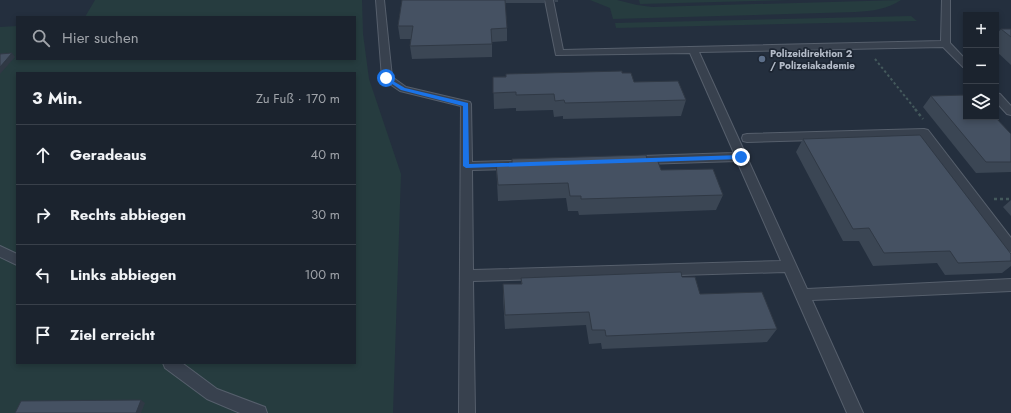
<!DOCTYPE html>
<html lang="de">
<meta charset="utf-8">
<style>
body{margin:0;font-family:Jost,sans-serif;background:#242b36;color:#f1f3f6}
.controls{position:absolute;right:12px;top:12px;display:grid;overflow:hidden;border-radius:0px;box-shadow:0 2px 6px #0003}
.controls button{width:36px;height:36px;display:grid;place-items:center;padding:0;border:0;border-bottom:1px solid #39404a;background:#1b232e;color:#f1f3f6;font:20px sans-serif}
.stop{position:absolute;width:12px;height:12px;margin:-9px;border:3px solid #1a73e8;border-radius:50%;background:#fff}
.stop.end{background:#1a73e8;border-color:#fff;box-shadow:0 1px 4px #0008}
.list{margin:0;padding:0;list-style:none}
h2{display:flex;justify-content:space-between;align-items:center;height:52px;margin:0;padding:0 16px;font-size:17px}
h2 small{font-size:13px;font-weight:400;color:#a0a4aa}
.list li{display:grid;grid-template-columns:26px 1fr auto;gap:12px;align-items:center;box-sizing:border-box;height:60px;padding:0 16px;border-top:1px solid #39404a}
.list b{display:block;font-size:15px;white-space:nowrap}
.list em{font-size:13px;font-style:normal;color:#a0a4aa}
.icon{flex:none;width:22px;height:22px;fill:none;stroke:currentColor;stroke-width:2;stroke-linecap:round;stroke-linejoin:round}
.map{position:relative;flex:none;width:1011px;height:413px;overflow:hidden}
.search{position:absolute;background:#1b232e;box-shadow:0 2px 6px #0003;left:16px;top:16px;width:340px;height:44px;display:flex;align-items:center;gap:10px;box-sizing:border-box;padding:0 14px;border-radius:0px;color:#a0a4aa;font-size:15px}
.panel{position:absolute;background:#1b232e;box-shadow:0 2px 6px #0003;left:16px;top:72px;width:340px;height:292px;border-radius:0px}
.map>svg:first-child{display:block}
</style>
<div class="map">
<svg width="1011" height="413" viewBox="0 0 1011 413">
<rect width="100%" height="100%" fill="#242f3e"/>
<g fill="#263c3f" fill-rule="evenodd">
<path d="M95 0H362L363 34 369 79 401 174 393 413H0V27L17 26V59H355V17H85ZM17 73H355V363H17Z"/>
<path d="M590 0H617L637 5 652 7 901 0C888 9 872 11 856 12L613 19 610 8Z"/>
<path d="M639 0H790L640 4Z"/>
<path d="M911 16 917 21 616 28 615 23Z"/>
</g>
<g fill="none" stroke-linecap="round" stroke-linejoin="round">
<g stroke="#565f6c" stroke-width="2">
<g id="lane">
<path d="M376 0H384L392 77 406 87 470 102 471 104 472 162 512 161 516 162 518 165 516 168 512 169 472 170 473 270 781 261 737 161 642 164 638 163 636 160 638 157 642 156 734 153 690 53 556 55 545 0H553L563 50 941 41 942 0H950V43L966 60V68L963 67 943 47 699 52 807 289 1011 279V291L812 300 863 413H847L785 272 473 281 475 413H459L461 106 400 91 384 80 382 78Z"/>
<path d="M996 93 1000 94 1011 106V115L1007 114 996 102Z"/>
<path d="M924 129 928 130 1011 238V252L1006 251 921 137 747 142 743 141 742 138 743 135 747 134Z"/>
<path d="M0 246 17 254V265L0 257Z"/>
<path d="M163 363H182L217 389 265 407 267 413H240L207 399 165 368Z"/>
</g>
</g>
<path stroke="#44595c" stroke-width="2" stroke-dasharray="2.5 2.5" stroke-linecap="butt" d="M875 59 916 110"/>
<g stroke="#44595c" stroke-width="2.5" stroke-dasharray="3 3" stroke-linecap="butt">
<path d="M915 109 923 119"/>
<path d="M994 199H1011"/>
</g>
<use href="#lane" fill="#38414e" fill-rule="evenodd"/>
</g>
<g fill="#3b4654">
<path d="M402 0H545L544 3H505L507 28V41L492 42V57L412 59 410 46 411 39H400L398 26Z"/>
<path d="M554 0H558V2H555Z"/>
<path d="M1001 29H1011V65L996 51V35Z"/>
<path d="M622 73 634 82 686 100 681 116 563 119V116L554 117 553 110 516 111V108L494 109 493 77Z"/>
<path d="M931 96 1011 134V172L976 173 923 107Z"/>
<path d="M803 139 1011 254V266L1002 273 945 275 937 263 873 266 859 241H843L796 152Z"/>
<path d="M512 159H647L661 170 723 195 716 210 579 215 578 211H568L566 198 498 201 496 164 512 163Z"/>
<path d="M1011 200V216L1003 207Z"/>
<path d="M682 277 700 294 777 329 767 342 602 349 601 343 589 344 586 325 505 329 503 298V284H521V278Z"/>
</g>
<g fill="#303945">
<path d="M12 53 15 57 0 74V67Z"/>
<path d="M141 400 145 403 141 413H136Z"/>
</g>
<g fill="#455162" stroke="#303945">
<path d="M402 0H505L507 28 491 29 492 44 410 46 413 26H398Z"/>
<path d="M1001 29H1011V37Z"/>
<path d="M12 53 0 67V54Z"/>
<path d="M622 71V73H631L634 82 678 81 686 100 565 103 564 100 555 101 554 94 516 95V92L493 93V77H506V74Z"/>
<path d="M966 95V117H995L1011 134V162H986L931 96Z"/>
<path d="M920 135 1011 254V261L958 263 950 251 884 253 869 228 853 229 803 139Z"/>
<path d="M646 155 647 159H657L661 170 713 169 723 195 581 199V196H570L568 183 498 185 496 164 512 163V159Z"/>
<path d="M681 272 682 277H695L700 294 762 292 777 329 606 336 605 330H592L589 312 505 315 503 284H522L521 278Z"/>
<path d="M141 400 136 413H15L21 401Z"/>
</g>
<path fill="#1a73e8" d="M386 77 405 88 468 103 469 164 741 155 744 157 741 159 466 168 463 166V106L401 90 385 79V77Z"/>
<circle fill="#5c6f8a" stroke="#1d2633" stroke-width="1.5" cx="762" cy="59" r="4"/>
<g text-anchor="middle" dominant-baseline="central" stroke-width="3.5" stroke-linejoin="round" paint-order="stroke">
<g font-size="10" font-weight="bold" fill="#b4bcc9" stroke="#1d2633" text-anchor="start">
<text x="770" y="53">Polizeidirektion 2<tspan x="770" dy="12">/ Polizeiakademie</tspan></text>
</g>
</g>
</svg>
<div class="controls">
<button>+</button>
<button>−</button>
<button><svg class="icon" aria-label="layers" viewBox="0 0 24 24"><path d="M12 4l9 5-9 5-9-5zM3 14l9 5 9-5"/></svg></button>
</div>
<div class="stop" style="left:386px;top:78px"></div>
<div class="stop end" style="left:741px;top:157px"></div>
<div class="search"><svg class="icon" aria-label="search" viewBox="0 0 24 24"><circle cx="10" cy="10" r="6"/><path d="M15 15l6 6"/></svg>Hier suchen</div>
<section class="panel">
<h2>3 Min.<small>Zu Fuß · 170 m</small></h2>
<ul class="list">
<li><svg class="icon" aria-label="ahead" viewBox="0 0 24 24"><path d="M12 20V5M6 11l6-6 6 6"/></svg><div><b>Geradeaus</b></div><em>40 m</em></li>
<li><svg class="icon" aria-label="right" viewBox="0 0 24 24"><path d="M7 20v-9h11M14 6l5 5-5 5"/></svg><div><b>Rechts abbiegen</b></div><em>30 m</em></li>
<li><svg class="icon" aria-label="left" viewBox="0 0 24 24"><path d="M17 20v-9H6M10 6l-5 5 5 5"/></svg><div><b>Links abbiegen</b></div><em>100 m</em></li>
<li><svg class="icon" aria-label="arrive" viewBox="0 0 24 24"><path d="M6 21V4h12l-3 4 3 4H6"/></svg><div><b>Ziel erreicht</b></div></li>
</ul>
</section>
</div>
